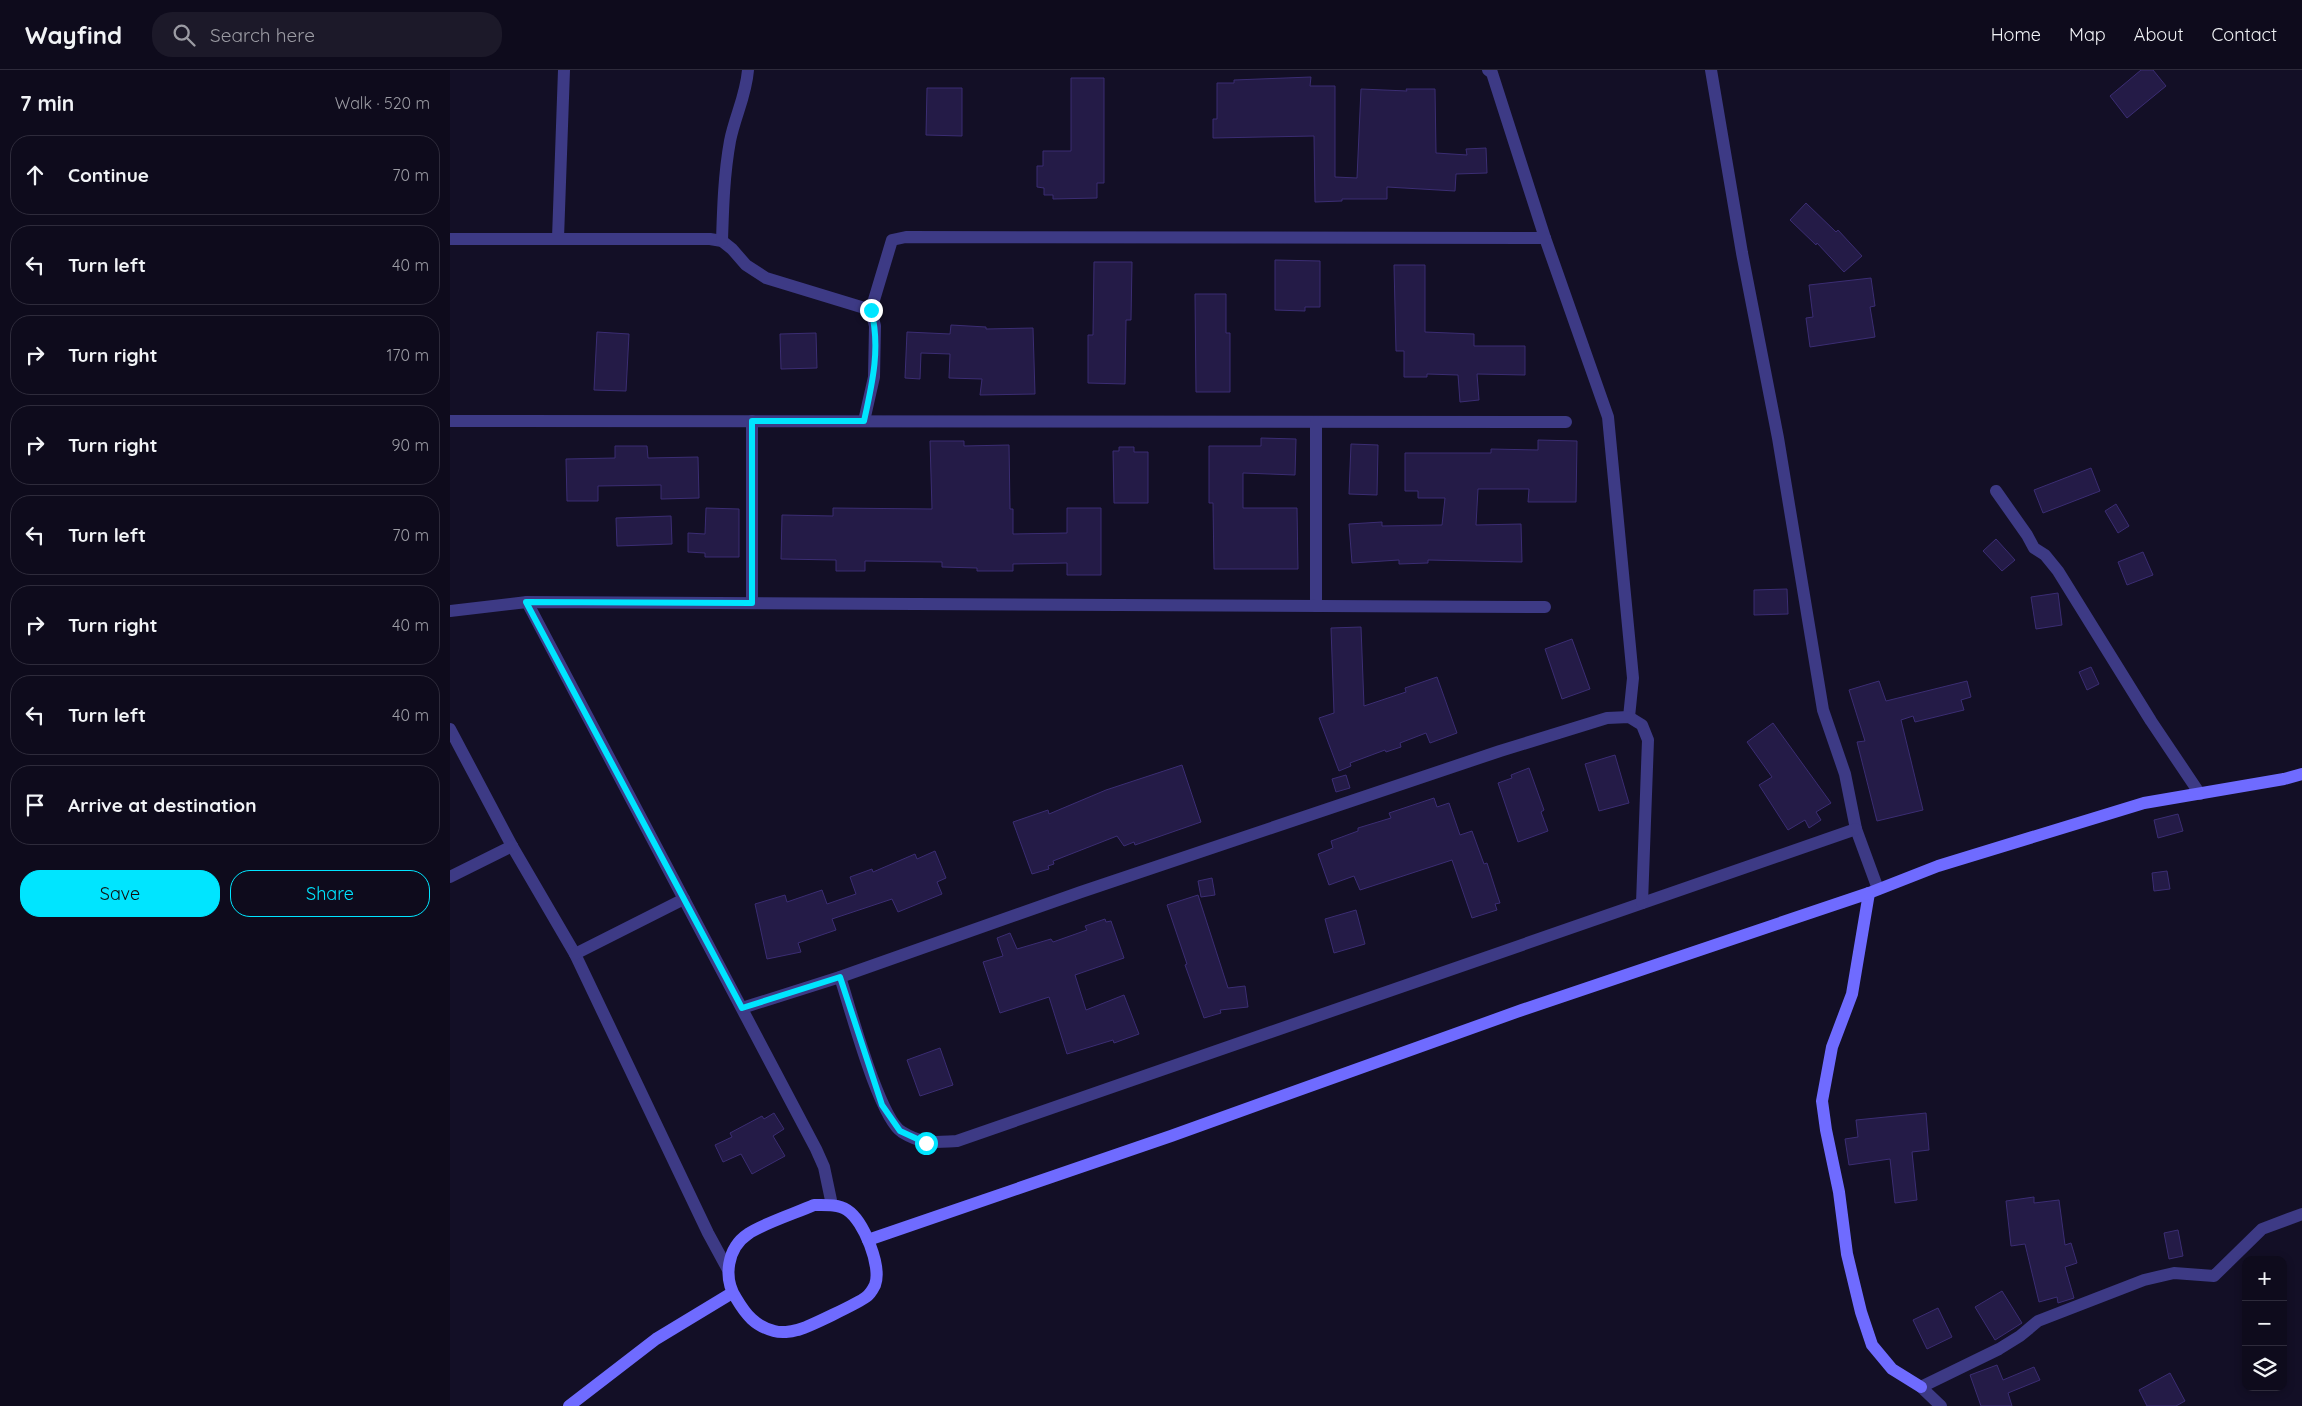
<!DOCTYPE html>
<meta charset="utf-8">
<style>
body{margin:0;font-family:Quicksand,sans-serif;background:#1c1929;color:#f1f3f6}
.controls{position:absolute;right:15px;bottom:15px;display:grid;overflow:hidden;border-radius:10px;box-shadow:0 2px 8px #0003}
.controls button{width:45px;height:45px;display:grid;place-items:center;padding:0;border:0;border-bottom:1px solid #2e2b3b;background:#0e0b1c;color:#f1f3f6;font:25px sans-serif}
.stop{position:absolute;width:15px;height:15px;margin:-11px;border:4px solid #00e5ff;border-radius:50%;background:#fff}
.stop.end{background:#00e5ff;border-color:#fff;box-shadow:0 1px 5px #0008}
.list{margin:0;padding:0;list-style:none}
h2{display:flex;justify-content:space-between;align-items:center;height:65px;margin:0;padding:0 20px;font-size:21px}
h2 small{font-size:16px;font-weight:400;color:#9b9ba3}
.list li{display:grid;grid-template-columns:32px 1fr auto;gap:15px;align-items:center;box-sizing:border-box;height:80px;margin:0 10px 10px;padding:0 10px;border:1px solid #2e2b3b;border-radius:20px}
.list b{display:block;font-size:19px;white-space:nowrap}
.list em{font-size:16px;font-style:normal;color:#9b9ba3}
.actions{display:flex;gap:10px;padding:15px 20px}
.actions a{flex:1;padding:11px 0;border:1px solid #00e5ff;border-radius:20px;text-align:center;font-size:18px;color:#00e5ff}
.actions .main{background:#00e5ff;color:#111}
.icon{flex:none;width:28px;height:28px;fill:none;stroke:currentColor;stroke-width:2;stroke-linecap:round;stroke-linejoin:round}
.map{position:relative;flex:none;width:1852px;height:1336px;overflow:hidden}
header{display:flex;align-items:center;gap:30px;box-sizing:border-box;height:70px;padding:0 25px;background:#0e0b1c;border-bottom:1px solid #2e2b3b}
header strong{font-size:24px}
nav{display:flex;gap:28px;margin-inline-start:auto;font-size:18px}
.search{width:350px;height:45px;background:#1c1929;display:flex;align-items:center;gap:12px;box-sizing:border-box;padding:0 18px;border-radius:20px;color:#9b9ba3;font-size:19px}
main{display:flex}
aside{flex:1;background:#0e0b1c}
.map>svg:first-child{display:block}
</style>
<header>
<strong>Wayfind</strong>
<div class="search"><svg class="icon" aria-label="search" viewBox="0 0 24 24"><circle cx="10" cy="10" r="6"/><path d="M15 15l6 6"/></svg>Search here</div>
<nav><a>Home</a><a>Map</a><a>About</a><a>Contact</a></nav>
</header>
<main>
<aside>
<h2>7 min<small>Walk · 520 m</small></h2>
<ul class="list">
<li><svg class="icon" aria-label="ahead" viewBox="0 0 24 24"><path d="M12 20V5M6 11l6-6 6 6"/></svg><div><b>Continue</b></div><em>70 m</em></li>
<li><svg class="icon" aria-label="left" viewBox="0 0 24 24"><path d="M17 20v-9H6M10 6l-5 5 5 5"/></svg><div><b>Turn left</b></div><em>40 m</em></li>
<li><svg class="icon" aria-label="right" viewBox="0 0 24 24"><path d="M7 20v-9h11M14 6l5 5-5 5"/></svg><div><b>Turn right</b></div><em>170 m</em></li>
<li><svg class="icon" aria-label="right" viewBox="0 0 24 24"><path d="M7 20v-9h11M14 6l5 5-5 5"/></svg><div><b>Turn right</b></div><em>90 m</em></li>
<li><svg class="icon" aria-label="left" viewBox="0 0 24 24"><path d="M17 20v-9H6M10 6l-5 5 5 5"/></svg><div><b>Turn left</b></div><em>70 m</em></li>
<li><svg class="icon" aria-label="right" viewBox="0 0 24 24"><path d="M7 20v-9h11M14 6l5 5-5 5"/></svg><div><b>Turn right</b></div><em>40 m</em></li>
<li><svg class="icon" aria-label="left" viewBox="0 0 24 24"><path d="M17 20v-9H6M10 6l-5 5 5 5"/></svg><div><b>Turn left</b></div><em>40 m</em></li>
<li><svg class="icon" aria-label="arrive" viewBox="0 0 24 24"><path d="M6 21V4h12l-3 4 3 4H6"/></svg><div><b>Arrive at destination</b></div></li>
</ul>
<div class="actions"><a class="main">Save</a><a>Share</a></div>
</aside>
<div class="map">
<svg width="1852" height="1336" viewBox="0 0 1852 1336">
<rect width="100%" height="100%" fill="#130f26"/>
<g fill="#241b47" stroke="#3b2d73">
<path d="M1691 0H1703L1716 16 1677 48 1660 26Z"/>
<path d="M861 7 860 16H885V107L907 108 911 19 957 21 956 19H985L986 83 1017 85 1016 79 1036 78 1037 103 1006 104 1005 121 937 117V129H892V131L865 132 864 66 763 68V49H767V13H784V10Z"/>
<path d="M621 8H654V113H647V128L603 129V125H594V118L587 117V96H593V81H621Z"/>
<path d="M477 18H512V66L476 65Z"/>
<path d="M1356 133 1386 162 1388 160 1412 186 1394 202 1367 173 1366 175 1340 150Z"/>
<path d="M825 190 870 191V237H855V241L825 240Z"/>
<path d="M644 192H682L681 250H676L675 314 638 313V265H643Z"/>
<path d="M944 195H975V262L1024 264V276H1075V305L1027 304 1029 330 1010 332 1008 305 977 304V307H954V281H946Z"/>
<path d="M1421 208 1425 236 1420 237 1425 267 1360 277 1356 248 1363 247 1359 215Z"/>
<path d="M745 224H776V263H780V322H746Z"/>
<path d="M501 255 536 257V259L583 258 585 324 530 325 532 309 499 308 500 284 471 283 470 309 455 308 457 262 500 264Z"/>
<path d="M147 262 179 264 176 321 144 320Z"/>
<path d="M366 263 367 298 331 299 330 264Z"/>
<path d="M811 368 846 369 845 405 793 403V438H847L848 499H764L763 433H759V376H811Z"/>
<path d="M1088 370 1127 371 1126 432H1078L1079 419H1028L1026 455 1071 454 1072 492 978 490V493L949 494V490L902 493 899 454 932 452V456L992 455 995 428H968V421H955V383H1041V379L1088 380Z"/>
<path d="M480 371H514V376L559 375 560 439H563V464L617 463V438H651V505H617V493L563 494V501H527V498L492 497V492L415 491V501H386V490L331 489 332 445 383 446V438L482 439Z"/>
<path d="M901 374 928 375 927 425 899 424Z"/>
<path d="M165 376H197L198 388 248 387 249 428 211 429V415L148 416V431H117L116 389 165 388Z"/>
<path d="M669 377H684V382H698V433H664L663 381H669Z"/>
<path d="M1641 398 1650 421 1593 443 1584 420Z"/>
<path d="M1666 434 1679 456 1668 463 1655 441Z"/>
<path d="M256 438 289 439V487H255V483L238 482V463L255 464Z"/>
<path d="M221 446 222 474 167 476 166 448Z"/>
<path d="M1546 469 1565 490 1552 501 1533 481Z"/>
<path d="M1693 482 1703 505 1677 515 1668 492Z"/>
<path d="M1337 519 1338 544 1304 545V520Z"/>
<path d="M1608 523 1612 555 1586 559 1581 527Z"/>
<path d="M911 557 914 636 956 622 955 618 987 607 1007 663 980 673 976 663 950 673 951 677 936 682 935 680 900 693 901 696 889 701 869 648 884 643 881 558Z"/>
<path d="M1122 569 1140 619 1112 629 1095 579Z"/>
<path d="M1641 597 1649 614 1637 620 1629 602Z"/>
<path d="M1429 611 1436 631 1517 611 1521 627 1511 630 1514 640 1465 652 1463 646 1451 650 1473 740 1427 751 1407 672 1415 671 1399 620Z"/>
<path d="M1323 653 1381 733 1366 742 1371 750 1359 758 1355 750 1338 760 1309 715 1322 707 1297 672Z"/>
<path d="M1165 685 1179 733 1149 741 1135 694Z"/>
<path d="M732 695 751 752 685 775 684 772 674 776 667 766 603 791 604 794 598 796 599 799 582 804 563 752 598 740 599 744 656 720Z"/>
<path d="M1079 698 1094 740 1091 742 1098 761 1068 772 1048 713 1062 708 1061 705Z"/>
<path d="M896 705 900 718 886 722 882 709Z"/>
<path d="M984 728 987 737 999 733 1010 765 1022 761 1034 794 1037 793 1050 833 1045 834 1047 840 1022 848 1002 790 910 820 904 806 879 815 868 784 883 778 881 771 908 761V758L941 748 939 743Z"/>
<path d="M1728 744 1733 761 1708 768 1704 750Z"/>
<path d="M485 781 496 808 487 812 492 824 448 842 442 829 382 849 386 860 348 873 351 882 317 889 305 834 335 825 337 832 372 820 377 834 406 824 400 807 422 799 423 802 465 784 467 789Z"/>
<path d="M1717 801 1720 819 1704 821 1702 803Z"/>
<path d="M762 808 765 825 751 827 748 811Z"/>
<path d="M748 825 778 918 795 916 798 937 770 940 771 943 754 948 735 895 737 894 717 835Z"/>
<path d="M906 840 915 874 884 883 875 849Z"/>
<path d="M655 849 656 852 661 851 674 888 625 905 636 940 674 925 689 964 664 973 663 970 617 984 599 927 550 943 533 892 553 886 547 868 560 863 567 879 601 869 603 872 637 860 635 856Z"/>
<path d="M490 978 503 1015 470 1026 457 990Z"/>
<path d="M324 1043 334 1059 323 1066 335 1086 302 1104 291 1084 273 1092 265 1075 282 1067 280 1063 312 1046 314 1049Z"/>
<path d="M1476 1043 1479 1080 1462 1082 1467 1130 1445 1133 1440 1089 1399 1095 1395 1069 1408 1067 1406 1050Z"/>
<path d="M1584 1127V1133L1609 1130 1615 1175 1621 1173 1627 1193 1615 1197 1624 1228 1608 1233 1607 1227 1589 1232 1575 1174 1561 1176 1556 1131Z"/>
<path d="M1728 1160 1733 1186 1719 1189 1714 1163Z"/>
<path d="M1552 1221 1572 1253 1545 1270 1525 1237Z"/>
<path d="M1488 1238 1502 1267 1477 1279 1463 1250Z"/>
<path d="M1547 1295 1553 1310 1584 1297 1590 1310 1558 1323 1562 1336H1531L1520 1305Z"/>
<path d="M1720 1303 1735 1331 1726 1336H1697L1689 1320Z"/>
</g>
<g fill="none" stroke-linecap="round" stroke-linejoin="round">
<g stroke="#3d3a85" stroke-width="12">
<path d="M1038 0 1042 3 1095 168 1158 347 1183 608 1179 647"/>
<path d="M1261 0 1292 183 1328 368 1373 640 1395 704 1406 759 1428 819"/>
<path d="M108 168 114 0"/>
<path d="M0 169H260L272 171 282 179 296 195 316 208 421 240"/>
<path d="M272 171C273 138 274 104 280 71 285 46 296 26 298 0"/>
<path d="M0 351 1116 352"/>
<path d="M302 351V533"/>
<path d="M414 351 424 307 425 256 421 240 442 170 456 167 1095 168"/>
<path d="M866 352V536"/>
<path d="M1546 421 1577 465 1584 478 1595 485 1608 501 1701 651 1750 724"/>
<path d="M77 532 366 1079 374 1097 382 1135"/>
<path d="M0 541 77 532 1095 537"/>
<path d="M0 659 62 776 125 884 258 1163 277 1198"/>
<path d="M0 807 62 776"/>
<path d="M125 884 234 829"/>
<path d="M390 907C400 937 429 1048 452 1062 473 1075 485 1072 507 1071L1406 759"/>
<path d="M292 938 390 907 631 822 1050 681 1157 648 1179 647 1192 655 1198 670 1192 833"/>
<path d="M1491 1336 1471 1317 1549 1279 1570 1266 1588 1251 1694 1210 1724 1203 1764 1206 1812 1159 1852 1144"/>
</g>
<g stroke="#6f6bff" stroke-width="12">
<path d="M1419 823 1402 924 1382 977 1372 1031 1376 1060 1389 1122 1397 1184 1411 1242 1422 1275 1442 1299 1471 1317"/>
<path d="M364 1135C375 1135 388 1134 397 1140 414 1151 432 1197 425 1215 423 1219 419 1225 416 1227 410 1232 355 1259 347 1260 341 1262 331 1263 324 1261 305 1256 296 1245 286 1228 273 1208 277 1178 298 1164 312 1154 346 1143 364 1135Z"/>
<path d="M418 1170 721 1066 1072 940 1419 823 1488 796 1694 733 1834 709 1852 704"/>
<path d="M119 1336 206 1269 282 1223"/>
</g>
</g>
<g fill="none" stroke-linecap="round" stroke-linejoin="round">
<path stroke="#00e5ff" stroke-width="6" d="M421 240C431 277 422 315 414 351H302V533L76 532 292 938 390 907 432 1035 450 1061 476 1073"/>
</g>
</svg>
<div class="controls">
<button>+</button>
<button>−</button>
<button><svg class="icon" aria-label="layers" viewBox="0 0 24 24"><path d="M12 4l9 5-9 5-9-5zM3 14l9 5 9-5"/></svg></button>
</div>
<div class="stop" style="left:476px;top:1073px"></div>
<div class="stop end" style="left:421px;top:240px"></div>
</div>
</main>
